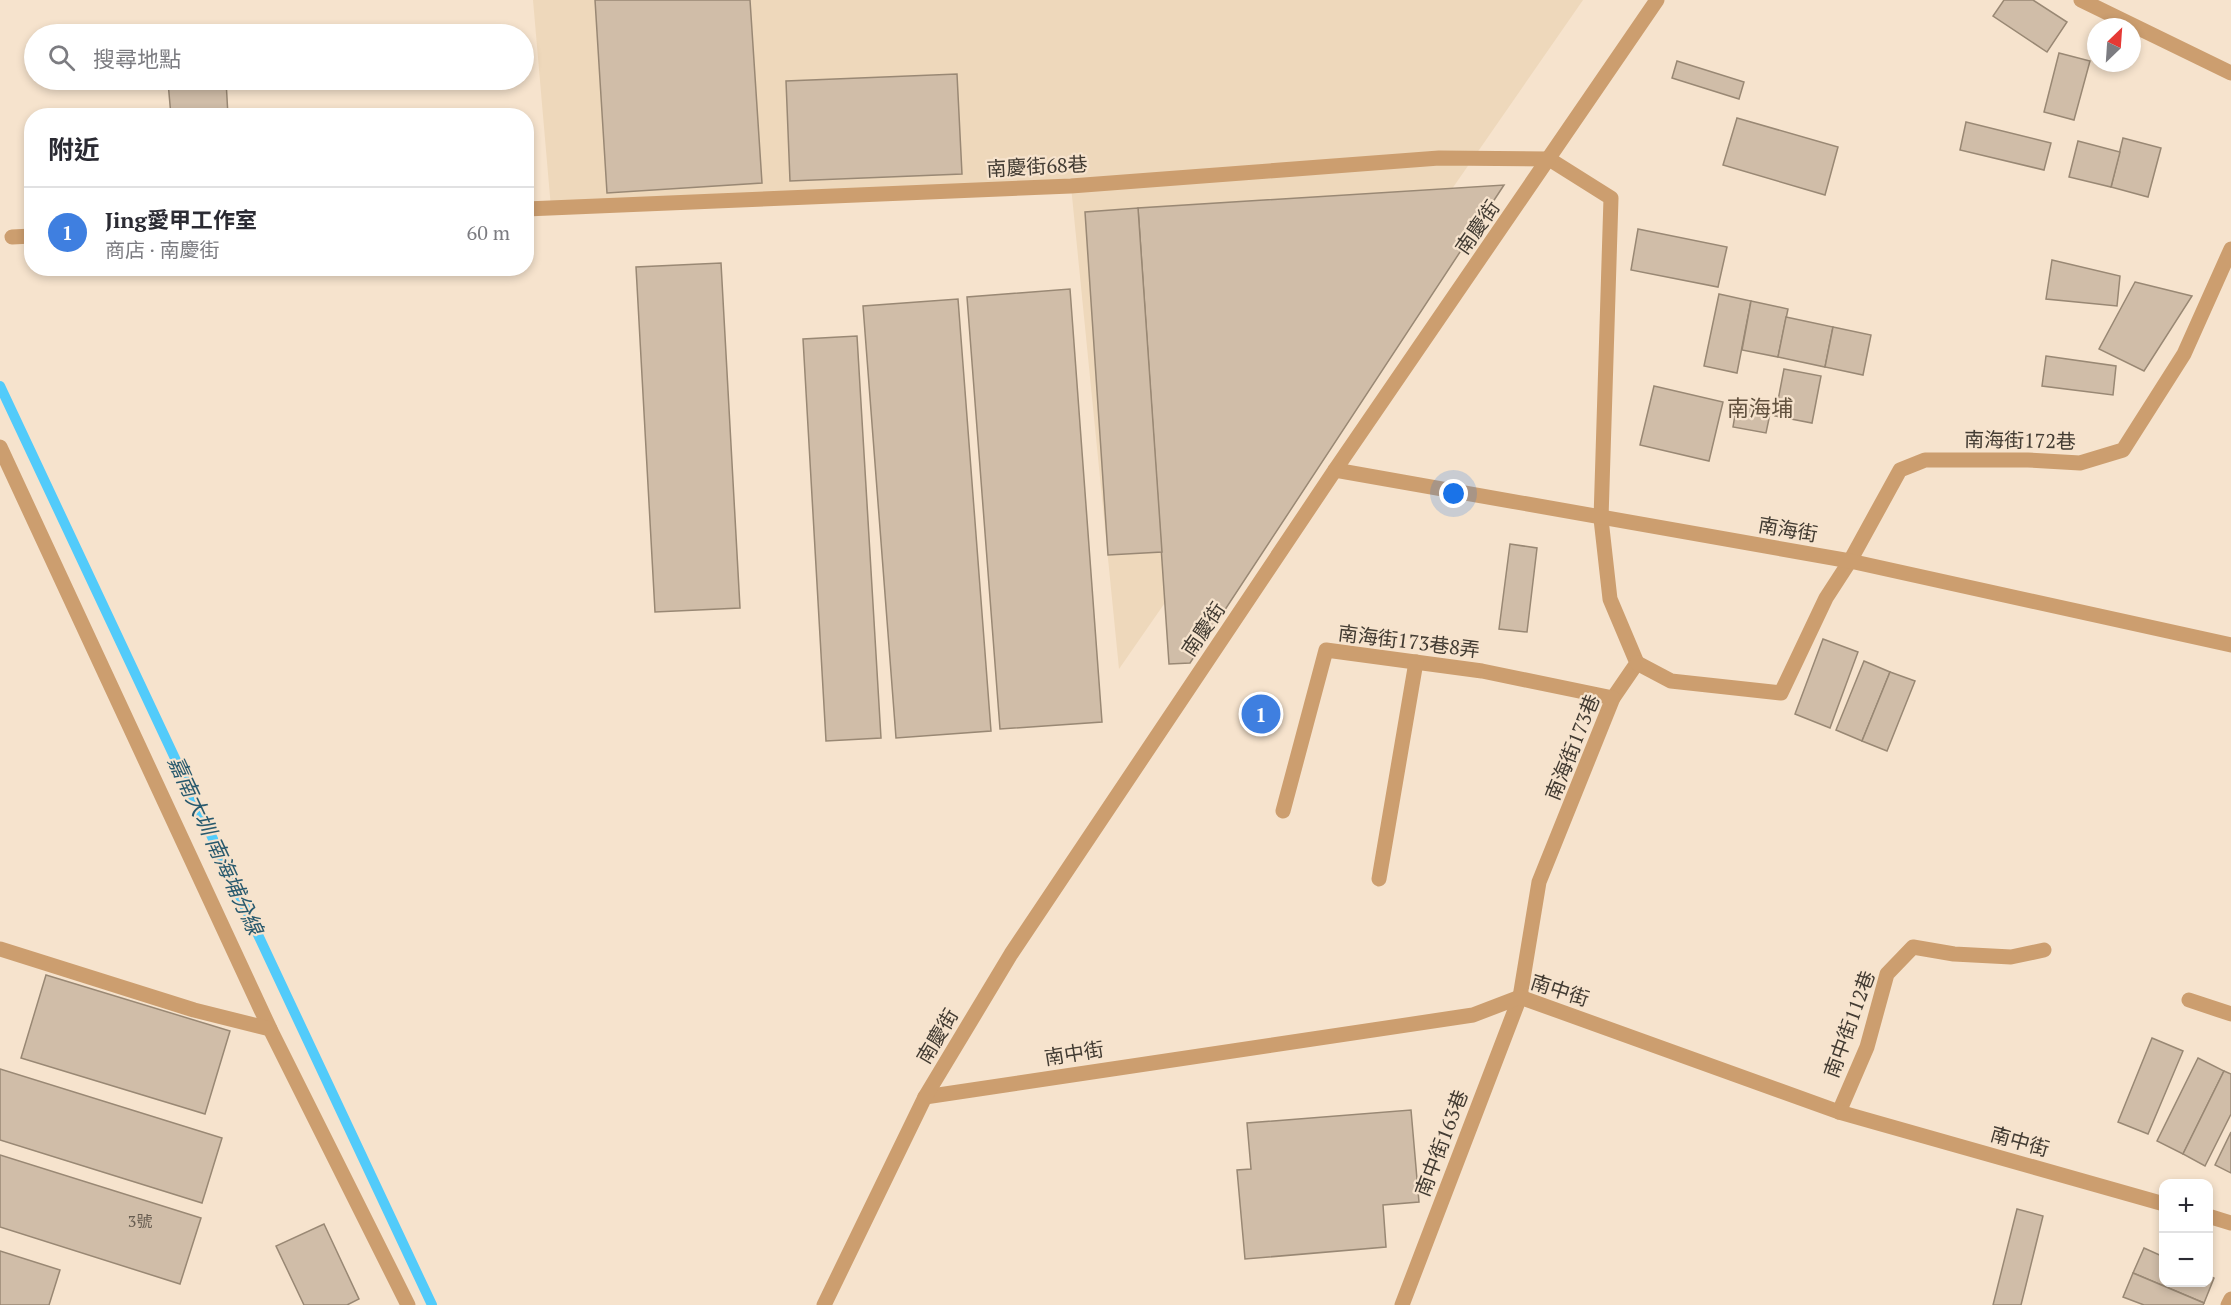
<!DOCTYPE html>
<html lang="zh-TW">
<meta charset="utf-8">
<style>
body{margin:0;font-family:"PT Serif","Noto Sans TC",serif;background:#f7f7f7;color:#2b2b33}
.controls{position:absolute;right:18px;bottom:18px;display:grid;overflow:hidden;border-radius:12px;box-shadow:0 3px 9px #0003}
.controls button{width:54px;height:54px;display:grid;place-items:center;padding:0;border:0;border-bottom:2px solid #e1e1e2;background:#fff;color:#2b2b33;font:30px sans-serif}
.compass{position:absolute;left:2087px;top:18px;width:54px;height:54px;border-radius:50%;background:#fff;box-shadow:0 3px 9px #0003;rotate:25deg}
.you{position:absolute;left:1454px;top:494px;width:21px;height:21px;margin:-15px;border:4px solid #fff;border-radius:50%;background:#1a73e8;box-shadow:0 0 0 9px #1a73e833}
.badge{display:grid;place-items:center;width:39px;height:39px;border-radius:50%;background:#b43076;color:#fff;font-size:20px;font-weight:700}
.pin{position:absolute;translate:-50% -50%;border:3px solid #fff;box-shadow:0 2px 6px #0006}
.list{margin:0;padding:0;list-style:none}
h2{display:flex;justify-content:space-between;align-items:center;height:78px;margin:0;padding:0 24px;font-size:26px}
h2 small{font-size:20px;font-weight:400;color:#7c7c81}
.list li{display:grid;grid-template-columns:39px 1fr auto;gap:18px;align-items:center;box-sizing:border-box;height:90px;padding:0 24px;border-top:2px solid #e1e1e2}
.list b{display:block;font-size:22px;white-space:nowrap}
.list p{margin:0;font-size:20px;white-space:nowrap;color:#7c7c81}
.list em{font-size:20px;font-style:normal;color:#7c7c81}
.icon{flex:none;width:33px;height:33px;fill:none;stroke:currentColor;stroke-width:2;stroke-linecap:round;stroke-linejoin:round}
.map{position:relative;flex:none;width:2231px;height:1305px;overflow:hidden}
.search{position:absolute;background:#fff;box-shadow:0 3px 9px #0003;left:24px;top:24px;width:510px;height:66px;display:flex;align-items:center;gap:15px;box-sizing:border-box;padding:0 21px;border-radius:33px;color:#7c7c81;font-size:22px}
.panel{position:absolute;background:#fff;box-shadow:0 3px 9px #0003;left:24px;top:108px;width:510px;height:168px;border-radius:24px}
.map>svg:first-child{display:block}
</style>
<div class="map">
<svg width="2231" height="1305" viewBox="0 0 2231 1305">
<rect width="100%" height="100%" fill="#f6e3cd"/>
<path fill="#eed8bb" d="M533 0H1583L1119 669 1071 186 551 208Z"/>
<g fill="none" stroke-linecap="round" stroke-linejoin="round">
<path stroke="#52cbfa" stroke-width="10" d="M0 386 432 1305"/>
</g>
<g fill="#d0bda8" stroke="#998874" stroke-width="1.5">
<path d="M595 0H750L762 183 607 193Z"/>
<path d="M2004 0H2033L2067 22 2047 52 1993 16Z"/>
<path d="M2059 53 2090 61 2074 120 2044 112Z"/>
<path d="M1677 61 1744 82 1739 99 1672 78Z"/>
<path d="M957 74 962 174 790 181 786 81Z"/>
<path d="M202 80H226L228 116H171L168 82Z"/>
<path d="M1737 118 1838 147 1825 195 1723 165Z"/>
<path d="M1966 122 2051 143 2044 170 1960 150Z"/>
<path d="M2123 138 2161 148 2148 197 2111 187Z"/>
<path d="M2078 141 2120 152 2111 187 2069 177Z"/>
<path d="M1504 185 1190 663 1169 664 1138 208Z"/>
<path d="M1138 208 1162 552 1108 555 1085 212Z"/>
<path d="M1638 229 1727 247 1718 287 1631 270Z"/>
<path d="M2052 260 2120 276 2117 306 2046 299Z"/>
<path d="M721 263 740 608 655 612 636 267Z"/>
<path d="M2135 282 2192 296 2144 371 2099 349Z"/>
<path d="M1070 289 1102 722 1000 729 967 297Z"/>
<path d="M1719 294 1751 301 1737 373 1704 366Z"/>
<path d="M958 299 991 731 896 738 863 306Z"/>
<path d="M1751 301 1788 309 1778 357 1742 350Z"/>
<path d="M1786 317 1833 327 1825 367 1778 357Z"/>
<path d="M1833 327 1871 335 1863 375 1825 367Z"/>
<path d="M857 336 881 738 826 741 803 339Z"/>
<path d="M2046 356 2116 366 2113 395 2042 386Z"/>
<path d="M1784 369 1821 376 1812 423 1775 416Z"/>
<path d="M1654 386 1723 402 1709 461 1640 445Z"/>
<path d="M1737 403 1771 409 1766 433 1733 427Z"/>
<path d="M1510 544 1537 548 1527 632 1499 629Z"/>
<path d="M1823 639 1858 652 1830 728 1795 714Z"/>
<path d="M1864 661 1890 672 1862 741 1836 730Z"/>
<path d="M1890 672 1915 681 1887 751 1862 741Z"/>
<path d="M46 975 230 1031 205 1114 21 1058Z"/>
<path d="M2152 1038 2183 1051 2148 1134 2118 1122Z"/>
<path d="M2198 1058 2224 1071 2183 1154 2157 1141Z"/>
<path d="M0 1069 222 1138 202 1203 0 1140Z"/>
<path d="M2224 1071 2231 1074V1114L2205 1166 2183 1154Z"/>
<path d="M1411 1110 1419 1202 1383 1205 1386 1247 1245 1259 1237 1170 1251 1169 1247 1123Z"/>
<path d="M2231 1132V1173L2215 1165Z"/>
<path d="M0 1155 201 1218 180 1284 0 1227Z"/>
<path d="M2017 1209 2043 1216 2021 1305H1993Z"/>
<path d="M324 1224 359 1299 347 1305H304L276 1246Z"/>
<path d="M2144 1248 2164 1257V1282H2208V1275L2214 1278 2204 1303 2133 1273Z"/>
<path d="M0 1251 60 1270 49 1305H0Z"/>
<path d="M2133 1273 2204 1303 2203 1305H2144L2123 1297Z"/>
</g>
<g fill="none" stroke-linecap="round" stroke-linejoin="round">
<g stroke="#cc9e6f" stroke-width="15">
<path d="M2081 0 2231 73"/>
<path d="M526 209 1071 186 1439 158 1549 159 1611 198 1601 519 1610 599 1637 663 1613 698 1539 882 1520 997 1402 1305"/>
<path d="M12 237 32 236"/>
<path d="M0 447 270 1029 408 1305"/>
<path d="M1637 663 1671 681 1781 693 1826 598 1850 561 1900 470 1925 460H2028L2080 463 2123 450 2184 354 2231 249"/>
<path d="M1283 811 1326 650 1482 671 1613 698"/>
<path d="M1379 879 1416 662"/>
<path d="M0 949 194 1010 270 1029"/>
<path d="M2189 1000 2231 1014"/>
<path d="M1839 1112 1867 1047 1887 974 1913 947 1954 954 2011 957 2044 950"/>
<path d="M2228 1305 2231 1299"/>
</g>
<g stroke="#cc9e6f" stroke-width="15">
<path d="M1335 470 1850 561 2231 645"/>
<path d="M925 1097 1473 1015 1520 997 1839 1112 2164 1204"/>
<path d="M2208 1216 2231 1223"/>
</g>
<path stroke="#cc9e6f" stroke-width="15" d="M824 1305 925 1097 1011 954 1335 470 1657 0"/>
</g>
<g text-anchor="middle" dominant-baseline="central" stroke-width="4.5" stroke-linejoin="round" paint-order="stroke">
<g font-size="16" fill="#665c50">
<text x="140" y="1221">3號</text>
</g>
<g font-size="20" fill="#423b32" stroke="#f6e3cd">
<text transform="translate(1037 166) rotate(-3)">南慶街68巷</text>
<text transform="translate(1477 227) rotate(-55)">南慶街</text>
<text transform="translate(2020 440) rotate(1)">南海街172巷</text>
<text transform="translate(1788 529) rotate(10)">南海街</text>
<text transform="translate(1203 629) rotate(-56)">南慶街</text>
<text transform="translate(1409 641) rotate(7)">南海街173巷8弄</text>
<text transform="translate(1572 747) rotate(-68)">南海街173巷</text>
<text transform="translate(1560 990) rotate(18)">南中街</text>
<text transform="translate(1849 1024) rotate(-70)">南中街112巷</text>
<text transform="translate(937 1036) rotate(-59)">南慶街</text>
<text transform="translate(1074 1053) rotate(-9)">南中街</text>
<text transform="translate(2020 1141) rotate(16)">南中街</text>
<text transform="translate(1441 1143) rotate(-69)">南中街163巷</text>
</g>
<g font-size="21" font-style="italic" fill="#28596d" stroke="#f6e3cd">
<text transform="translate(216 845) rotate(65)">嘉南大圳 南海埔分線</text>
</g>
<g font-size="22" fill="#62523f" stroke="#f6e3cd">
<text x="1760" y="407">南海埔</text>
</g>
</g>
</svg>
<div class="controls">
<button>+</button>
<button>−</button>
</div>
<svg class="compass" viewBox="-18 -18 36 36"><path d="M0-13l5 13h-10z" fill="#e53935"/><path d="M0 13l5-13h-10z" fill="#7c7c81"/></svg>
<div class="you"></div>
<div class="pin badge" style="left:1261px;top:714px;background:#3f7fe0">1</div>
<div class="search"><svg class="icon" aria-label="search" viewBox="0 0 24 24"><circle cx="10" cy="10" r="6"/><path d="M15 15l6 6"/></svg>搜尋地點</div>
<section class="panel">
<h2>附近<small></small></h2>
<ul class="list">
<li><span class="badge" style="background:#3f7fe0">1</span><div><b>Jing愛甲工作室</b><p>商店 · 南慶街</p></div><em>60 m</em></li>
</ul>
</section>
</div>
